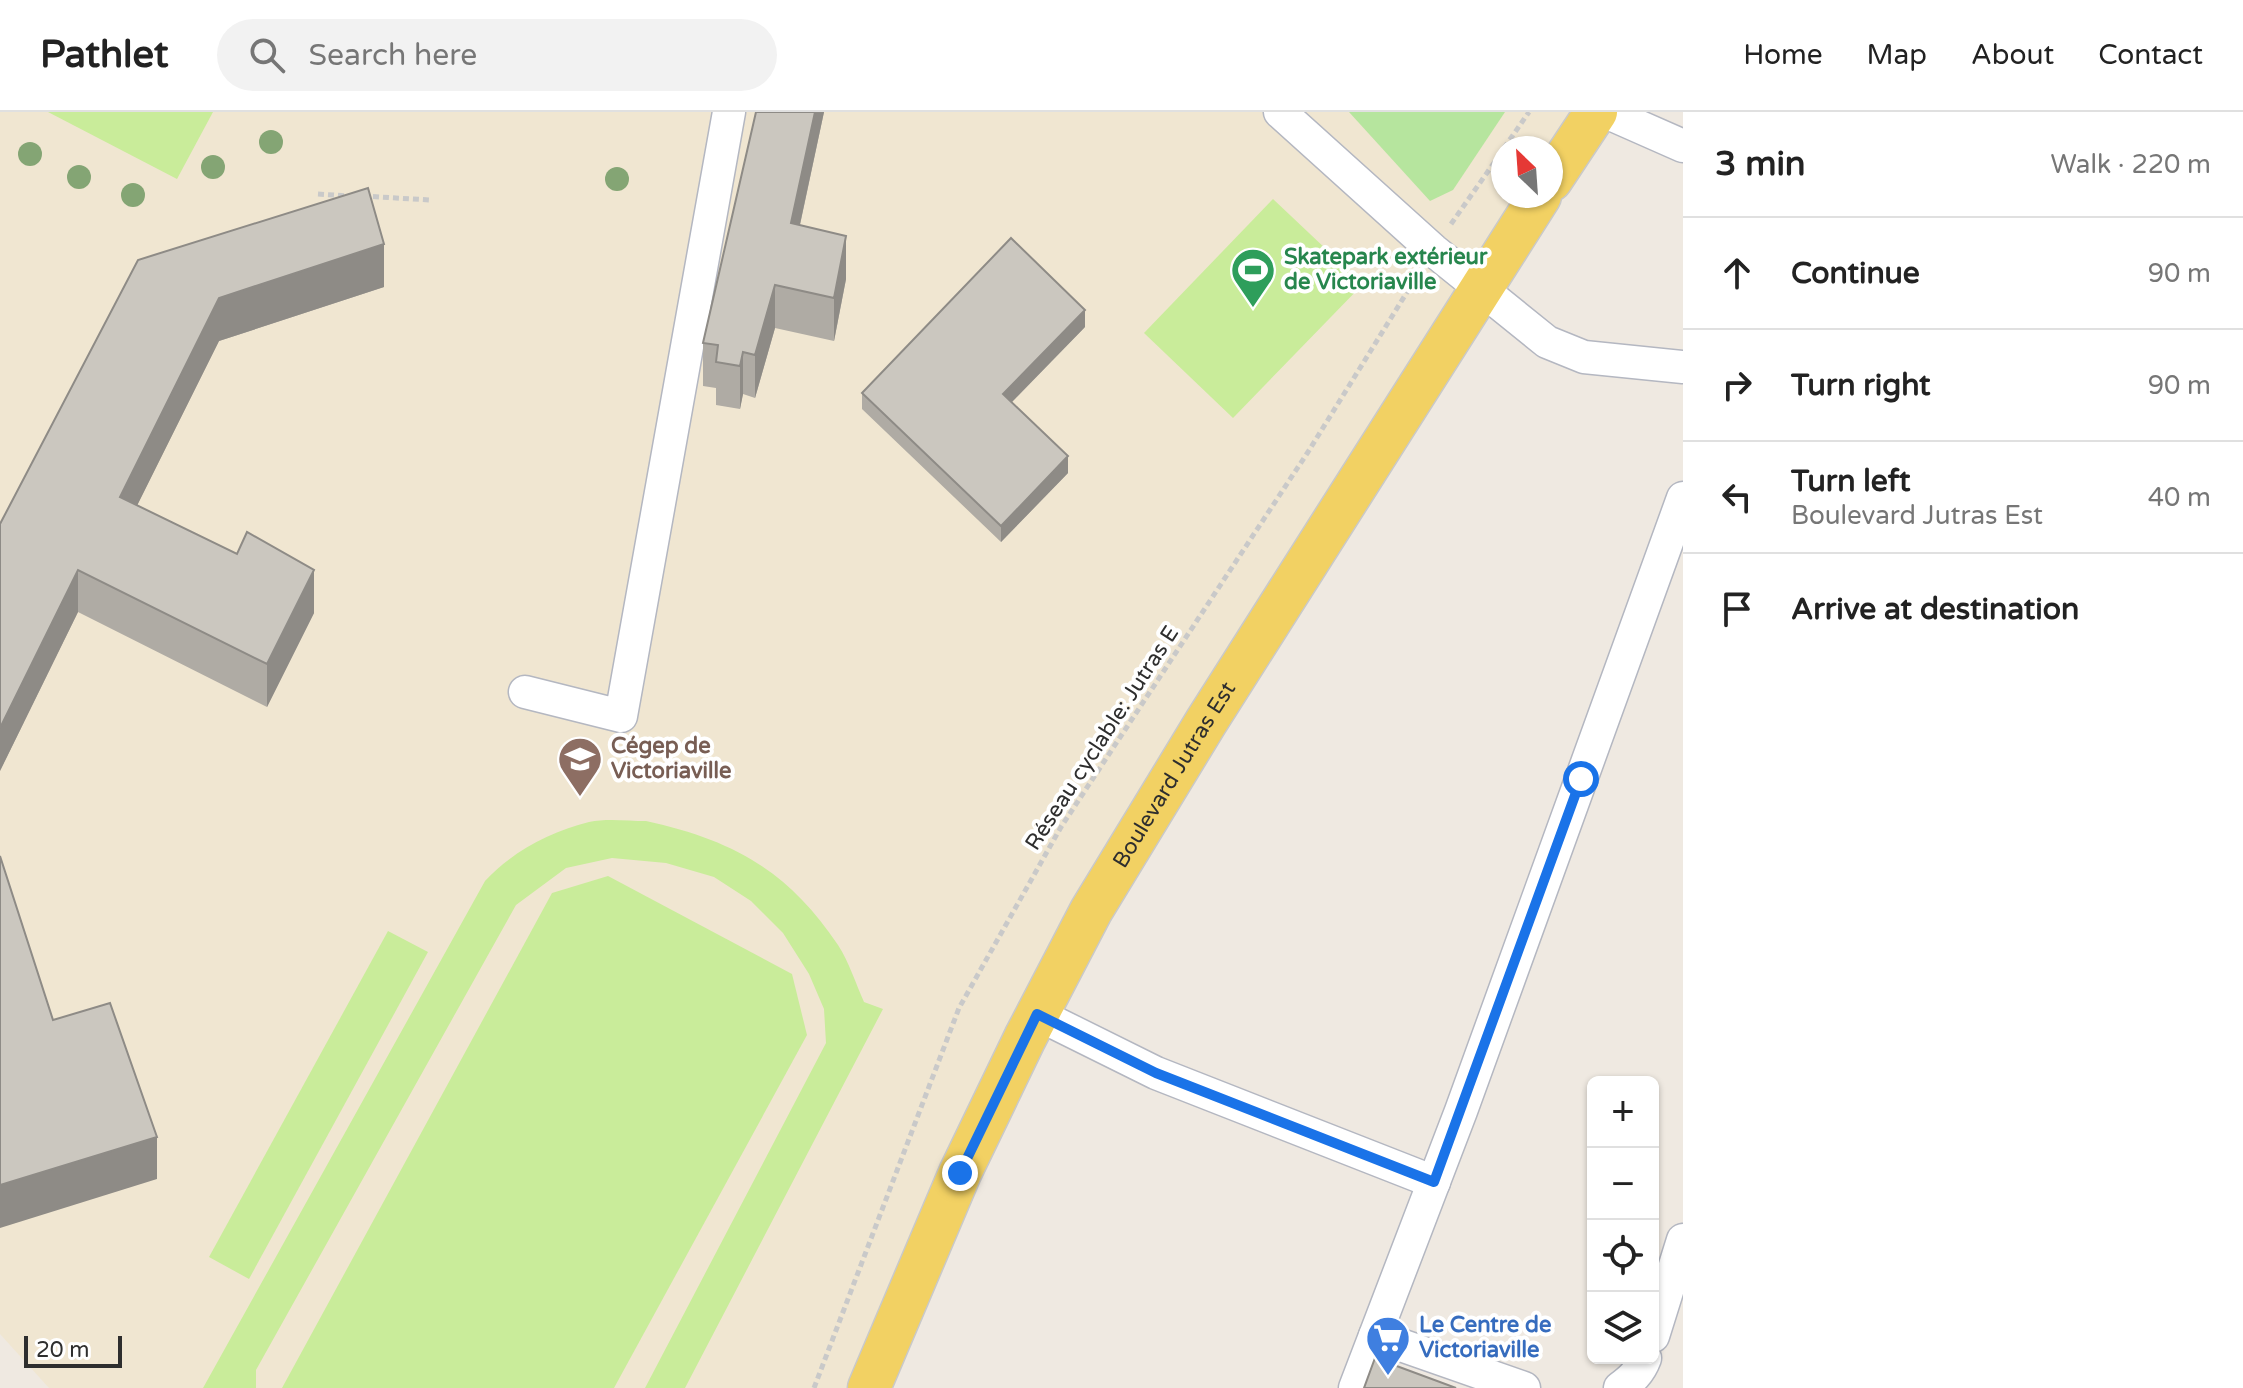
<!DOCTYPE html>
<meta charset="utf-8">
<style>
body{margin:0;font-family:"Varela Round",sans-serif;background:#f2f2f2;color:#222}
.controls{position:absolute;right:24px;bottom:24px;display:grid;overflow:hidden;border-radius:12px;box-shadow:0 2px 6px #0004}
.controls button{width:72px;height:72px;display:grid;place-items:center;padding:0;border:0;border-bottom:2px solid #e0e0e0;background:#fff;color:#222;font:40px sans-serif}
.compass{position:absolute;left:1491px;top:24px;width:72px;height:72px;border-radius:50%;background:#fff;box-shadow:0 2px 6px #0004;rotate:335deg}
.scale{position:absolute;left:24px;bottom:20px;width:98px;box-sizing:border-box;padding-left:8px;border:4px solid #2e2e2e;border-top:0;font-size:22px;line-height:28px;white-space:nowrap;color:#2e2e2e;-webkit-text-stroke:6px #fff;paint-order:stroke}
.stop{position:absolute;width:24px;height:24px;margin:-18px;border:6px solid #1a73e8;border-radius:50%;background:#fff}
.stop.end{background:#1a73e8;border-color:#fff;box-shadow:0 2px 8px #0008}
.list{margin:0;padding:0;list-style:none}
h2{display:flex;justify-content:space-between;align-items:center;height:104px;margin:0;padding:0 32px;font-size:34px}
h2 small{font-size:26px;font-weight:400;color:#767676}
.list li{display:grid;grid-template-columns:52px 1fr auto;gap:24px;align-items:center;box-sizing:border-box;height:112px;padding:0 32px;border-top:2px solid #e0e0e0}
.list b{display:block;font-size:30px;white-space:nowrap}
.list p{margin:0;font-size:26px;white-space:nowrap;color:#767676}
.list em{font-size:26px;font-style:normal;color:#767676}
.icon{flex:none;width:44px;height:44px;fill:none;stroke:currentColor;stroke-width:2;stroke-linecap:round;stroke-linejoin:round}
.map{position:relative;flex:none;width:1683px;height:1276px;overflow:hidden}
header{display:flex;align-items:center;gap:48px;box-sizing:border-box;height:112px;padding:0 40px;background:#fff;border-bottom:2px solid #e0e0e0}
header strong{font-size:38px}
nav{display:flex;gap:44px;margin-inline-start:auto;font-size:28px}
.search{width:560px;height:72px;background:#f2f2f2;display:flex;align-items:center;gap:20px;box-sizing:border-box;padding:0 28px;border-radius:44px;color:#767676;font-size:30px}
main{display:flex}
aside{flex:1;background:#fff}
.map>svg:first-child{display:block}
</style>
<header>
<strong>Pathlet</strong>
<div class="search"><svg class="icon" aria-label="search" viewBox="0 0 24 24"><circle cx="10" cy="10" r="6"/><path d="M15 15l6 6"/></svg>Search here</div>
<nav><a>Home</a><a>Map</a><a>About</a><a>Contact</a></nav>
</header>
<main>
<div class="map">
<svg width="1683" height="1276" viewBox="0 0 1683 1276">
<rect width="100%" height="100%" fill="#efe9e1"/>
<path fill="#f0e6d1" d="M0 0H1598L1551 36H1503V84H1542L1091 799 874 1276H49L0 1222Z"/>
<path fill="#b6e59e" d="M1349 0H1505L1453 78 1430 89Z"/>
<g fill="#c9ec9a">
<path d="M48 0H213L177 67Z"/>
<path d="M1273 87 1363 172 1233 306 1144 221Z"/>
<path d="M646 709C732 728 788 758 838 833 849 850 856 872 864 890L883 897 685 1276H645L826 931 824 897 809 862 783 821 751 789 714 765 666 751 612 746 566 756 516 793 256 1258V1276H203L485 769C513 739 550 720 589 710 607 706 628 709 646 709Z"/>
<path d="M608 764 792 862 807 923 614 1276H282L552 781Z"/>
<path d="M388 819 428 840 249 1167 209 1145Z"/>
</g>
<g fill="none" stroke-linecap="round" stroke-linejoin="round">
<g stroke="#b4b7c1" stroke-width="35">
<g id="minor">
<path d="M1280 0 1433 138 1547 230 1584 245 1683 255"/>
<path d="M1606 0 1683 34"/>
<path d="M525 580 621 604 729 0"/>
<path d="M1037 902 1156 961 1434 1070"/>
<path d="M1375 1224 1524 1276"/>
<path d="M1653 1224 1683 1128"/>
<path d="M1355 1276 1461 999 1683 386"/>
<path d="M1620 1276C1631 1268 1640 1260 1645 1246"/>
</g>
</g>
<g stroke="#c9c9c9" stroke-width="45">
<g id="major">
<path d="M1551 68 1596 0"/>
<path id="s1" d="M869 1276 960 1061 1025 926 1091 799 1206 610 1540 84"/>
</g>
</g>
<g stroke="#c9c9c9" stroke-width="5" stroke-dasharray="6 4" stroke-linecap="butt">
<path d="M1504 36 1529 0"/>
<path d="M318 82 349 84"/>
<path d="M363 84 430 88"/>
<path d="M1451 112 1503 38"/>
<path d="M814 1276 959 896 1061 715 1308 340 1417 164"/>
</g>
<use href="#minor" stroke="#fff" stroke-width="32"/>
<use href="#major" stroke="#f2d163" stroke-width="42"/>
</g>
<g fill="#84a574">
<circle cx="271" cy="30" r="12"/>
<circle cx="30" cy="42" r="12"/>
<circle cx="213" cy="55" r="12"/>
<circle cx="79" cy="65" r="12"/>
<circle cx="617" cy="67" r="12"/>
<circle cx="133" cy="83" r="12"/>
</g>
<g fill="#afaba4">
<path d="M756 0H824L800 113 846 167 834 229 775 216 755 286 743 282 740 297 716 293V276L703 274V231Z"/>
<path d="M138 148 384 175 219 229 137 393 314 501 267 595 78 500 0 659Z"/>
<path d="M1085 215 1012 290 1068 361 1001 430 862 297V281Z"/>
</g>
<g fill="#8e8b86">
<path d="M815 0H824L791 154V111Z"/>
<path d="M846 124V167L834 229V186Z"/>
<path d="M384 132V175L219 229 120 428V385L219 186Z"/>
<path d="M775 173V216L755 286V243Z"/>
<path d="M1085 198V215L1003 299V282Z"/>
<path d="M743 240V282L740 297V254Z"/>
<path d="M1068 344V361L1001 430V414Z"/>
<path d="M78 458V500L0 659V616Z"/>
<path d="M314 458V501L267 595V552Z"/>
<path d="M157 1025V1067L0 1116V1073Z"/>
</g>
<g fill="#cbc7bf" stroke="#8e8b86" stroke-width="2">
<path d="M756 0H815L791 111 846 124 834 186 775 173 755 243 743 240 740 254 716 250 718 233 703 231Z"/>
<path d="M368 76 384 132 219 186 120 385 237 442 247 420 314 458 267 552 78 458 0 616V412L138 148Z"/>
<path d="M1011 126 1085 198 1003 282 1068 344 1001 414 862 281Z"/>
<path d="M0 744 53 908 110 891 157 1025 0 1073Z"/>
<path d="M1375 1246 1456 1276H1364Z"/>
</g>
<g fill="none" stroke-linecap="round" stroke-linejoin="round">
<path stroke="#1a73e8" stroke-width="10" d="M960 1061 1037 902 1156 961 1434 1070 1581 667"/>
</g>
<defs>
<g id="stadium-pin" transform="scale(2.3)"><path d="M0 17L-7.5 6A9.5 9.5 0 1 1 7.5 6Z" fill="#2e9e5b" stroke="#fff"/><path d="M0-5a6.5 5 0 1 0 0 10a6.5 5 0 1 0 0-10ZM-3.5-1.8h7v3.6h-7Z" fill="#fff"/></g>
<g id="university-pin" transform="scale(2.3)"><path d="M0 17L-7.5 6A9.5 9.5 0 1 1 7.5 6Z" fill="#8d6e63" stroke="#fff"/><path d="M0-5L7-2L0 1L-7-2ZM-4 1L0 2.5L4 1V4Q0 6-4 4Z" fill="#fff"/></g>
<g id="supermarket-pin" transform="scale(2.3)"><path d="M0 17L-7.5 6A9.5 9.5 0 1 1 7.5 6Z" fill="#3f7fe0" stroke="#fff"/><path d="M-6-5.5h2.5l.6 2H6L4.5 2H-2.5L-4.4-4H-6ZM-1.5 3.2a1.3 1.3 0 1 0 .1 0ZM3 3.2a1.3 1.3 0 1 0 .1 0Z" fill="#fff"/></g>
</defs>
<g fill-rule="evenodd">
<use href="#stadium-pin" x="1253" y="158"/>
<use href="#university-pin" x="580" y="647"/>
<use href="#supermarket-pin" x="1388" y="1226"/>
</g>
<g text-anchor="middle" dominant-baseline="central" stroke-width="8" stroke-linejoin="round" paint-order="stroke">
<g font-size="22" font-weight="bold" fill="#27864d" stroke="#fff" text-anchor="start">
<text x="1284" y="145">Skatepark extérieur<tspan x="1284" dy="25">de Victoriaville</tspan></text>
</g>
<g font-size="22" fill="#2e2e2e" stroke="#fff">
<text transform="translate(1102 626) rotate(-57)">Réseau cyclable: Jutras E</text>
<text stroke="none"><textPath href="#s1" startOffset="686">Boulevard Jutras Est</textPath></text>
</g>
<g font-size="22" font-weight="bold" fill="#785e54" stroke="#fff" text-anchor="start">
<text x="611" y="634">Cégep de<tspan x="611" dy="25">Victoriaville</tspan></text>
</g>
<g font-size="22" font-weight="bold" fill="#366cbe" stroke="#fff" text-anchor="start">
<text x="1419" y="1213">Le Centre de<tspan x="1419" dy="25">Victoriaville</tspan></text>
</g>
</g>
</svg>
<div class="controls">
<button>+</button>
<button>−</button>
<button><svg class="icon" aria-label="locate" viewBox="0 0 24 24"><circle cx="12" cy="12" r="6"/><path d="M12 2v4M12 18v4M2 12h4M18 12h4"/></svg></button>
<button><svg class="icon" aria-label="layers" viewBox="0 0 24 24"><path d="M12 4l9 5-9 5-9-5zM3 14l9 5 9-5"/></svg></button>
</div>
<svg class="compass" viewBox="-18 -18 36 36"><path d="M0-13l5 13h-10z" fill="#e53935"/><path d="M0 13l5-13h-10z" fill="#767676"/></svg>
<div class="scale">20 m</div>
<div class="stop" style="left:1581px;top:667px"></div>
<div class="stop end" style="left:960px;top:1061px"></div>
</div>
<aside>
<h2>3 min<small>Walk · 220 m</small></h2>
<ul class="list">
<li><svg class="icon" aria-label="ahead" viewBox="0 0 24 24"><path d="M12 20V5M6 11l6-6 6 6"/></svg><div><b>Continue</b></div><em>90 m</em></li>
<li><svg class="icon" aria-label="right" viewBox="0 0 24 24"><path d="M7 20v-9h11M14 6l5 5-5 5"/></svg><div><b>Turn right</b></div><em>90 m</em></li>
<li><svg class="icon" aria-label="left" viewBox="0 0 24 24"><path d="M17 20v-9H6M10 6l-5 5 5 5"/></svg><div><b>Turn left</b><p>Boulevard Jutras Est</p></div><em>40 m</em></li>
<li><svg class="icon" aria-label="arrive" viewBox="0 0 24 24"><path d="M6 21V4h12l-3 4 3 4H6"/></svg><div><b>Arrive at destination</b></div></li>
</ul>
</aside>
</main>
